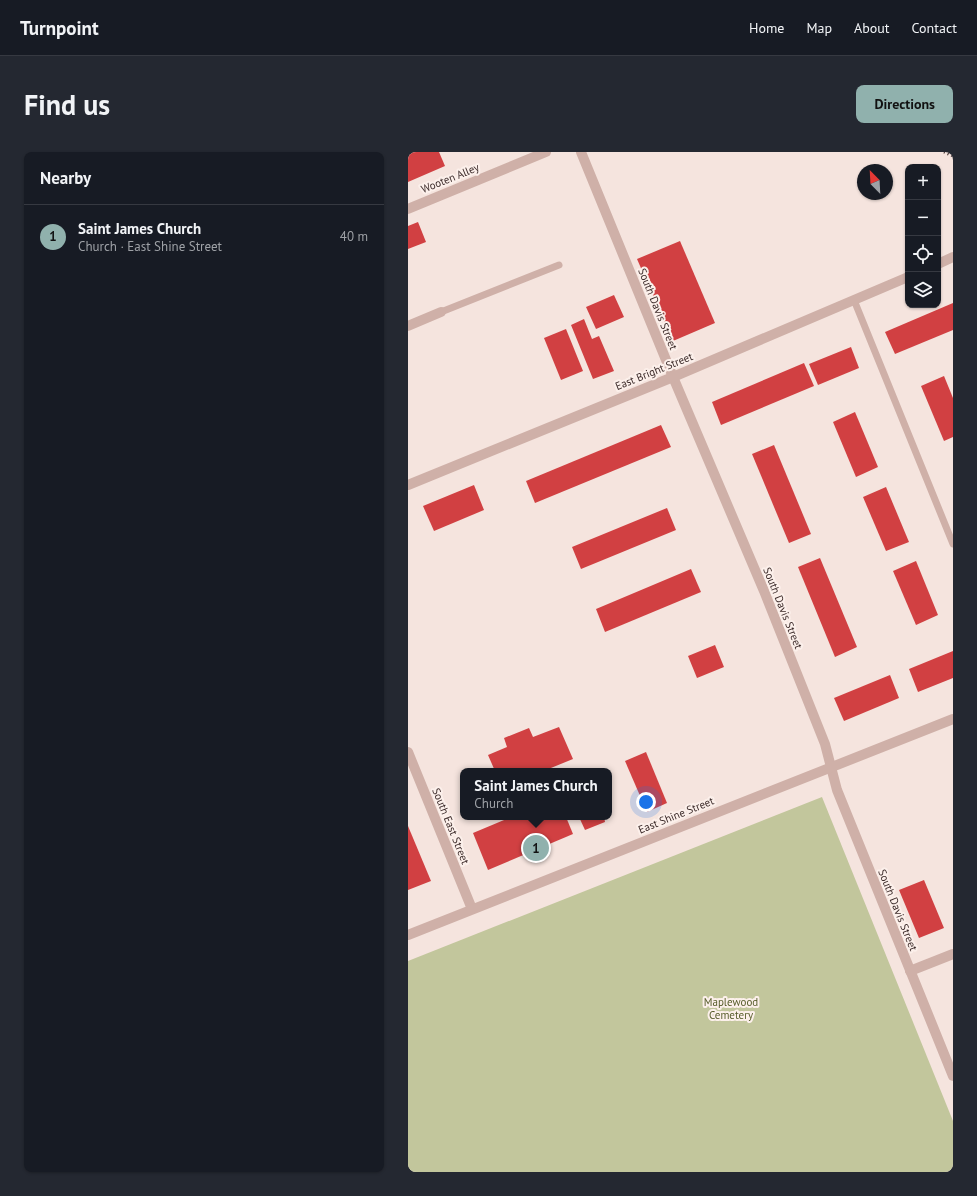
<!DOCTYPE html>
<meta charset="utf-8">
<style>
body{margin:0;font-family:"PT Sans",sans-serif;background:#242831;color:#f1f3f6}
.controls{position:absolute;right:12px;top:12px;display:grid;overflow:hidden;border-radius:8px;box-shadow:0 1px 3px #0004}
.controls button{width:36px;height:36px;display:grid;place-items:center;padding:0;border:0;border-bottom:1px solid #363941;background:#171b24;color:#f1f3f6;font:20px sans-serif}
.compass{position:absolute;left:449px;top:12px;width:36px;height:36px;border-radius:50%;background:#171b24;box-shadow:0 1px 3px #0004;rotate:336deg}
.you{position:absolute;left:238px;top:650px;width:14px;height:14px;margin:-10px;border:3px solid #fff;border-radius:50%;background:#1a73e8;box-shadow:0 0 0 6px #1a73e833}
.badge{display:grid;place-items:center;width:26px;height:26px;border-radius:50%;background:#90b1ad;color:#111;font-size:13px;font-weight:700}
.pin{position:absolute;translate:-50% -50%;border:2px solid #fff;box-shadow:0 1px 4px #0006}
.popup{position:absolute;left:52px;top:616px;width:152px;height:52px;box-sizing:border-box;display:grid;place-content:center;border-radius:8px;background:#171b24;filter:drop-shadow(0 1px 3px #0005);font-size:13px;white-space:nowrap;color:#9ea1a6}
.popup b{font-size:15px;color:#f1f3f6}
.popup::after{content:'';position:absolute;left:50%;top:100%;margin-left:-8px;border:8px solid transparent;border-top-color:#171b24}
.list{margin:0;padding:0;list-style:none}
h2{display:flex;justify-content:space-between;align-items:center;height:52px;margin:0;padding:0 16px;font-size:17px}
h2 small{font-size:13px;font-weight:400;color:#9ea1a6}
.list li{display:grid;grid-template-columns:26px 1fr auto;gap:12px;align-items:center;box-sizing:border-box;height:64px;padding:0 16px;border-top:1px solid #363941}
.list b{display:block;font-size:15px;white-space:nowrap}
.list p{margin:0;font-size:13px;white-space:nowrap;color:#9ea1a6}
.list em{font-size:13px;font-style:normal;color:#9ea1a6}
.icon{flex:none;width:22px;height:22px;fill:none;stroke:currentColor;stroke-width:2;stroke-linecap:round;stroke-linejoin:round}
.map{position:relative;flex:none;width:545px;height:1020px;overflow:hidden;border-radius:8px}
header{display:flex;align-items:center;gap:24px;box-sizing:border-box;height:56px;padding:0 20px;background:#171b24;border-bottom:1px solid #363941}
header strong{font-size:19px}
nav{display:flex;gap:22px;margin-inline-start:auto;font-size:14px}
.intro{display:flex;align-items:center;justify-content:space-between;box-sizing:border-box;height:96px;padding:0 24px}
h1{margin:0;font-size:28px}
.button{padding:10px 18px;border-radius:8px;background:#90b1ad;color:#111;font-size:14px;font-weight:700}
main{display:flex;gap:24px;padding:0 24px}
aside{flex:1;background:#171b24;border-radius:8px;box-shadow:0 1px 3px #0004}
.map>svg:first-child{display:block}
</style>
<header>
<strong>Turnpoint</strong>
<nav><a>Home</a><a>Map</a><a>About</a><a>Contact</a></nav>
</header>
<div class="intro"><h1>Find us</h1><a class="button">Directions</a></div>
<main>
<aside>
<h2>Nearby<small></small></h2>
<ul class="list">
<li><span class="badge">1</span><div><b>Saint James Church</b><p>Church · East Shine Street</p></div><em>40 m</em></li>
</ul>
</aside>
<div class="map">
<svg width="545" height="1020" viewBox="0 0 545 1020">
<rect width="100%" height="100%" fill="#f5e4de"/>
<path fill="#c2c69c" d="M414 645 545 969V1020H0V809Z"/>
<g fill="#d14042">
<path d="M0 0H31L37 14 0 30Z"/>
<path d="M10 70 18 90 0 97V74Z"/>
<path d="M272 89 307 171 265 189 229 107Z"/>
<path d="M206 143 216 165 188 177 178 155Z"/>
<path d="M545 151V178L487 202 477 180Z"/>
<path d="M176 167 184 187 191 184 206 219 185 227 163 173Z"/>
<path d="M158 177 175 219 153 228 136 186Z"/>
<path d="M443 195 451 216 410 233 401 212Z"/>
<path d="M396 211 406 234 313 273 304 250Z"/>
<path d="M536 224 545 246V285L536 289 513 234Z"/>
<path d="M447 260 470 315 448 325 425 270Z"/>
<path d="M253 273 263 295 127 351 118 329Z"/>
<path d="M366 293 403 382 381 391 344 302Z"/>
<path d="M66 333 76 358 26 379 15 354Z"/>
<path d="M478 335 501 390 478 399 455 345Z"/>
<path d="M259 356 268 378 173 417 164 395Z"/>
<path d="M412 406 449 495 427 505 390 415Z"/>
<path d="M508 409 530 463 508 473 485 419Z"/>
<path d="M283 417 293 440 197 480 188 457Z"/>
<path d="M307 493 316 515 289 526 280 504Z"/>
<path d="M545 499V526L510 540 501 517Z"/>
<path d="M482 523 491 546 436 569 426 546Z"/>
<path d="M151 575 165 607 138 618 139 619H87L80 603 99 595 96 586 121 576 125 585Z"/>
<path d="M238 600 259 651 239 660 217 609Z"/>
<path d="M103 665H158L165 682 80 718 65 681Z"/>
<path d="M171 665H196L197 670 177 678Z"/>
<path d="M0 674 23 729 0 738Z"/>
<path d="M516 728 536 776 511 786 491 738Z"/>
</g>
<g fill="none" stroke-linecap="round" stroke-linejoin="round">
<g stroke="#cfb0a8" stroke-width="7">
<path d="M446 148 545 392"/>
<path d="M33 160 151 113"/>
</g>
<g stroke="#cfb0a8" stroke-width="10">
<path d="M173 0 265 225 356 439 417 592 429 638 545 924"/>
<path d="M0 57 138 0"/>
<path d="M530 112 545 105"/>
<path d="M0 174 33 160"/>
<path d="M0 333 265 225 500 125"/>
<path d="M0 600 64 757"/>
<path d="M0 783 545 567"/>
<path d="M502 819 545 802"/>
</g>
<path stroke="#3b2a29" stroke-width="3" stroke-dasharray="1 3" stroke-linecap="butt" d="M536 0 545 4"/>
</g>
<g text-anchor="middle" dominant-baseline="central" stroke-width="4" stroke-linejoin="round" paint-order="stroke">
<g font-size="11" fill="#3b2a29" stroke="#fcf0eb">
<text transform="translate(42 26) rotate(-22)">Wooten Alley</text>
<text transform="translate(250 157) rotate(68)">South Davis Street</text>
<text transform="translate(246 219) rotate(-22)">East Bright Street</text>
<text transform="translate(375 456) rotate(68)">South Davis Street</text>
<text transform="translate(268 663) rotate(-22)">East Shine Street</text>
<text transform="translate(43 674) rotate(68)">South East Street</text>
<text transform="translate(490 758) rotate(68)">South Davis Street</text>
</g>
<g font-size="11" fill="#565c2a" stroke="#fcf0eb">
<text x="323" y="850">Maplewood<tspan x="323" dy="13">Cemetery</tspan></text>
</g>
</g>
</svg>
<div class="controls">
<button>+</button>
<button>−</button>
<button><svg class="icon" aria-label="locate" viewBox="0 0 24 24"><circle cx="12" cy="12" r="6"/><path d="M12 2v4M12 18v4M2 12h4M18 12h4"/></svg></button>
<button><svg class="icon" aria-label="layers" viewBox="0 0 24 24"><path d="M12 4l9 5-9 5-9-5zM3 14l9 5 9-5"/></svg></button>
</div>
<svg class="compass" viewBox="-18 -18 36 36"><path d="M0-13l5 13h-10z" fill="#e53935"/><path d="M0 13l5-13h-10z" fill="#9ea1a6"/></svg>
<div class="you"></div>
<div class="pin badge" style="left:128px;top:696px">1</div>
<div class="popup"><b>Saint James Church</b>Church</div>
</div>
</main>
